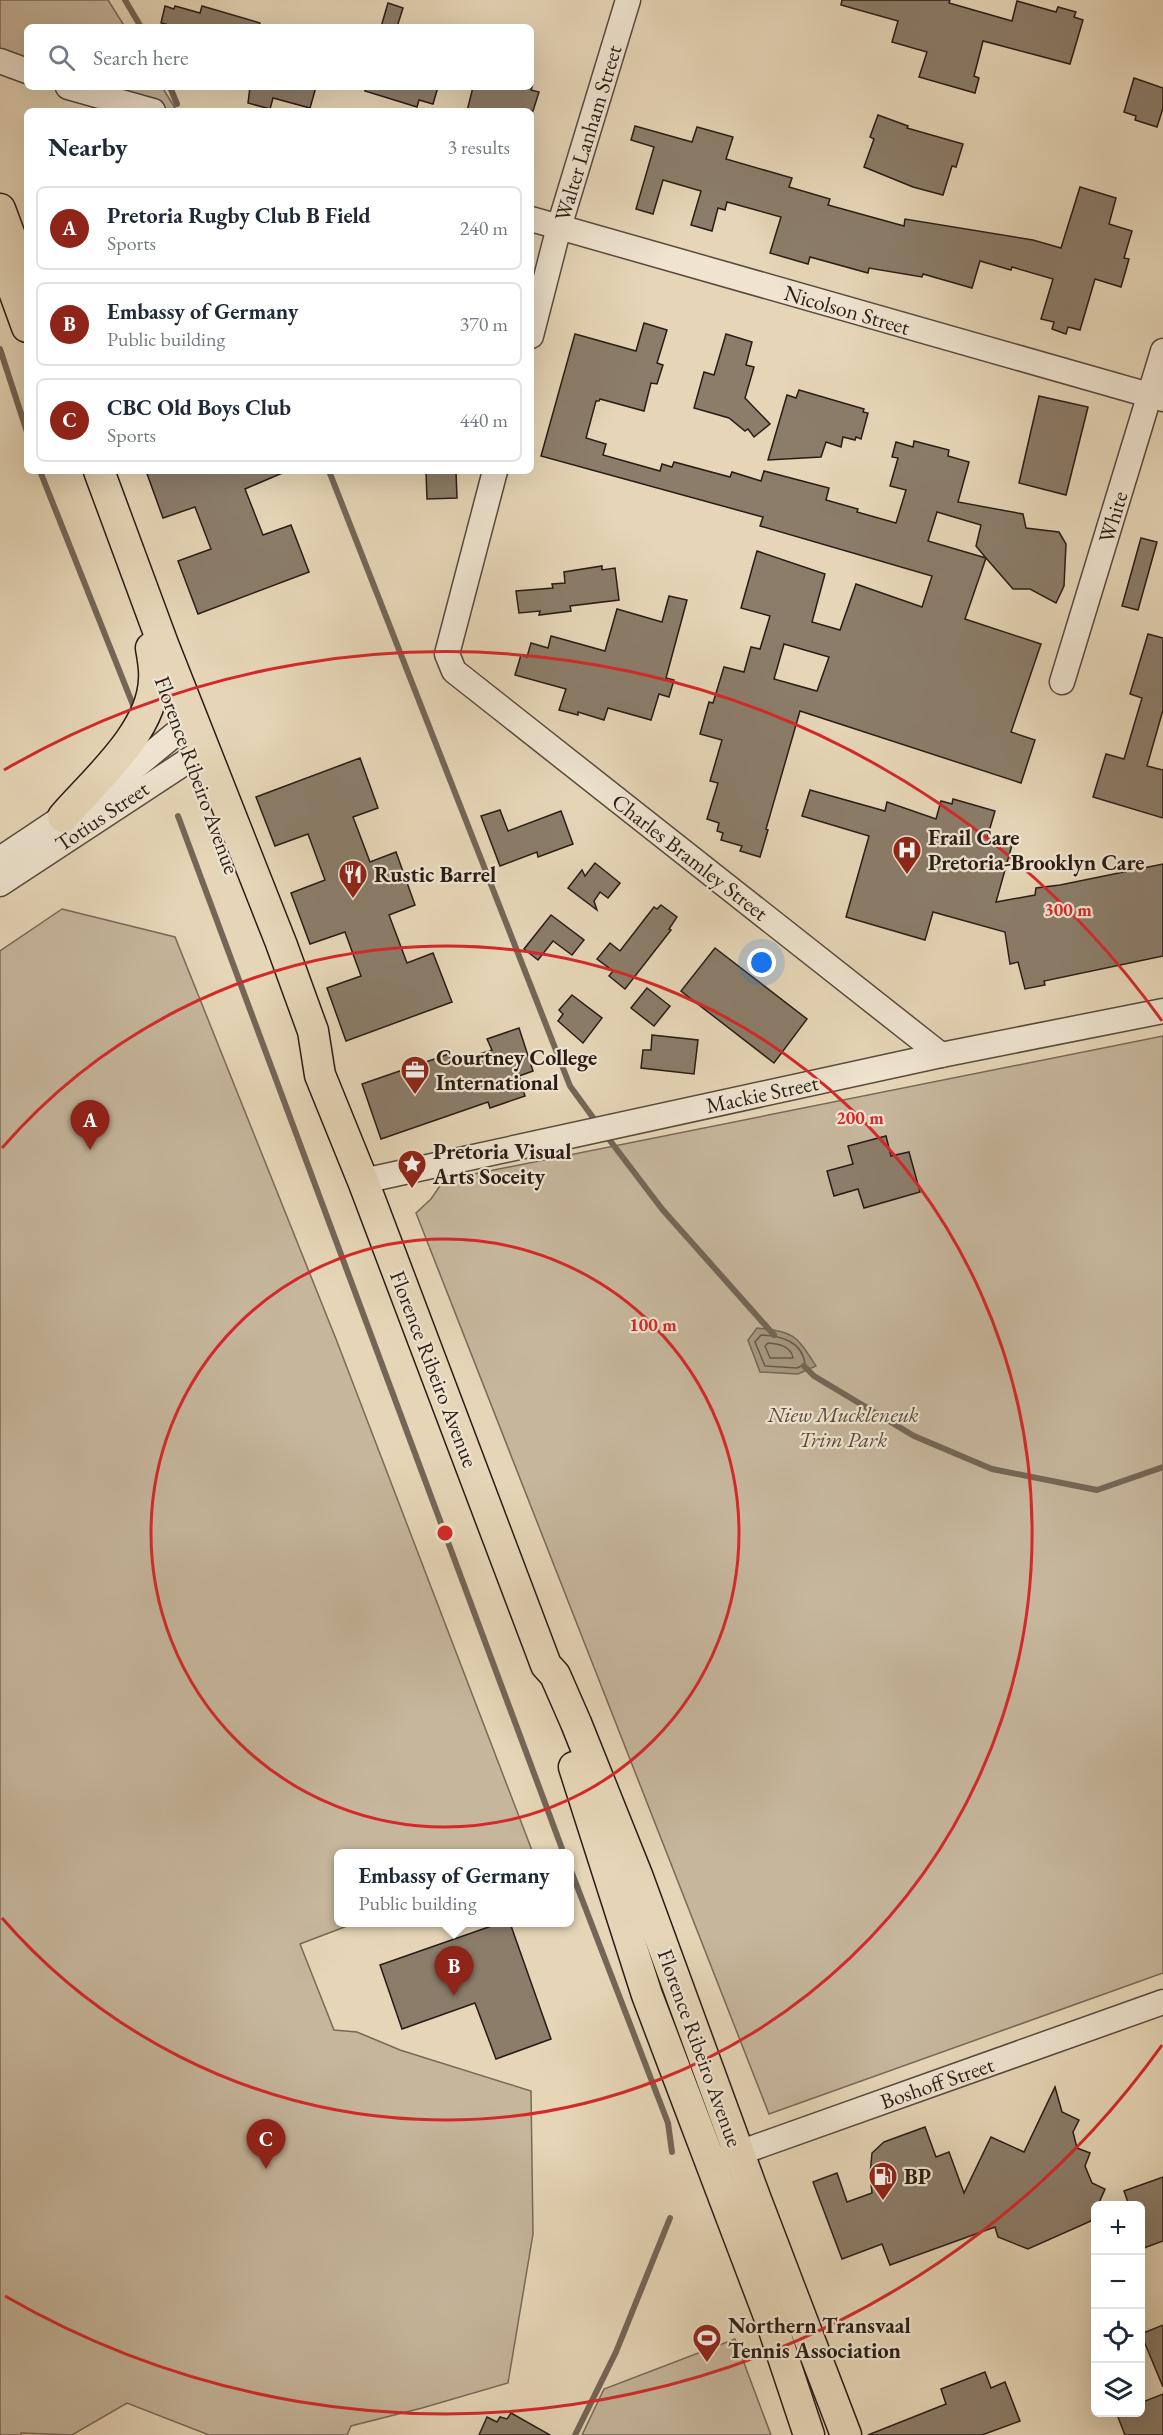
<!DOCTYPE html>
<meta charset="utf-8">
<style>
body{margin:0;font-family:"EB Garamond",serif;background:#f2f2f3;color:#1f2937}
.controls{position:absolute;right:18px;bottom:18px;display:grid;overflow:hidden;border-radius:9px;box-shadow:0 6px 24px #0002}
.controls button{width:54px;height:54px;display:grid;place-items:center;padding:0;border:0;border-bottom:2px solid #e0e1e3;background:#fff;color:#1f2937;font:30px sans-serif}
.you{position:absolute;left:762px;top:963px;width:21px;height:21px;margin:-15px;border:4px solid #fff;border-radius:50%;background:#1a73e8;box-shadow:0 0 0 9px #1a73e833}
.badge{display:grid;place-items:center;width:39px;height:39px;border-radius:50%;background:#8f2418;color:#fff;font-size:20px;font-weight:700}
.pin{position:absolute;translate:-50% -50px;filter:drop-shadow(0 2px 3px #0008)}
.pin::after{content:'';position:absolute;top:32px;width:21px;height:18px;background:inherit;clip-path:polygon(0 0,100% 0,50% 100%)}
.popup{position:absolute;left:334px;top:1849px;width:240px;height:78px;box-sizing:border-box;display:grid;place-content:center;border-radius:9px;background:#fff;filter:drop-shadow(0 2px 4px #0005);font-size:20px;white-space:nowrap;color:#747a83}
.popup b{font-size:22px;color:#1f2937}
.popup::after{content:'';position:absolute;left:50%;top:100%;margin-left:-12px;border:12px solid transparent;border-top-color:#fff}
.list{margin:0;padding:0;list-style:none}
h2{display:flex;justify-content:space-between;align-items:center;height:78px;margin:0;padding:0 24px;font-size:26px}
h2 small{font-size:20px;font-weight:400;color:#747a83}
.list li{display:grid;grid-template-columns:39px 1fr auto;gap:18px;align-items:center;box-sizing:border-box;height:84px;margin:0 12px 12px;padding:0 12px;border:2px solid #e0e1e3;border-radius:9px}
.list b{display:block;font-size:22px;white-space:nowrap}
.list p{margin:0;font-size:20px;white-space:nowrap;color:#747a83}
.list em{font-size:20px;font-style:normal;color:#747a83}
.icon{flex:none;width:33px;height:33px;fill:none;stroke:currentColor;stroke-width:2;stroke-linecap:round;stroke-linejoin:round}
.map{position:relative;flex:none;width:1163px;height:2435px;overflow:hidden}
.search{position:absolute;background:#fff;box-shadow:0 6px 24px #0002;left:24px;top:24px;width:510px;height:66px;display:flex;align-items:center;gap:15px;box-sizing:border-box;padding:0 21px;border-radius:9px;color:#747a83;font-size:22px}
.panel{position:absolute;background:#fff;box-shadow:0 6px 24px #0002;left:24px;top:108px;width:510px;height:366px;border-radius:9px}
.map>svg:first-child{display:block}
</style>
<div class="map">
<svg width="1163" height="2435" viewBox="0 0 1163 2435">
<rect width="100%" height="100%" fill="#e6d6b7"/>
<filter id="stains"><feTurbulence type="fractalNoise" baseFrequency=".00333" numOctaves="4"/><feColorMatrix values="0 0 0 0 .2 0 0 0 0 .09 0 0 0 0 .02 0 0 0 .5 -.17"/></filter>
<radialGradient id="worn" r=".72"><stop offset=".6" stop-color="#630" stop-opacity="0"/><stop offset="1" stop-color="#630" stop-opacity=".3"/></radialGradient>
<g fill="#c6b69c" stroke="#786959" stroke-width="1.5">
<path d="M0 0H108L125 27H27V71L0 62Z"/>
<path d="M77 87H162L177 111H150Z"/>
<path d="M62 909 175 937 336 1339 533 1853 338 1854V1922L355 1923 300 1944 334 2030 357 2032 400 2050 531 2091 533 2234 508 2383 422 2408 351 2426 347 2435H209L127 2403 72 2435 21 2433V2435H0V951Z"/>
<path d="M1163 1036V1973L769 2114 416 1213 431 1199 444 1180Z"/>
<path d="M735 2339 771 2435H582L604 2389Z"/>
</g>
<path fill="#a69780" stroke="#746656" stroke-width="1.5" d="M757 1328C795 1332 796 1335 816 1366L798 1374 760 1372 748 1340Z"/>
<g fill="none" stroke-linecap="round" stroke-linejoin="round">
<g stroke="#685a4b" stroke-width="1.5">
<path d="M761 1335C781 1336 802 1341 805 1364L797 1368 765 1366 755 1342Z"/>
<path d="M768 1343C779 1344 791 1346 793 1358H770L765 1346Z"/>
</g>
<g stroke="#746656" stroke-width="6">
<path d="M125 0 141 27"/>
<path d="M170 87 177 104"/>
<path d="M0 349 27 432"/>
<path d="M40 471 135 710"/>
<path d="M329 471 570 1086 597 1123"/>
<path d="M178 816 564 1854"/>
<path d="M605 1134 662 1209 774 1335"/>
<path d="M804 1366 814 1376 914 1436 992 1469 1097 1490 1163 1467"/>
<path d="M570 1868 668 2123 672 2152"/>
<path d="M575 2435 616 2352 670 2218"/>
</g>
</g>
<g fill="#8b7d6a" stroke="#291c16" stroke-width="1.5" fill-rule="evenodd">
<path d="M842 0H950L949 3 1012 21 1017 1 1056 12 1058 7 1076 12 1074 17 1083 20 1070 64 983 41 974 76 979 78 975 93 919 77 927 52 892 42 898 21 841 5Z"/>
<path d="M388 3 403 8 397 27H381Z"/>
<path d="M165 6 174 9 175 6 200 13 202 6 260 23 259 27H165L166 24 161 23Z"/>
<path d="M1134 78 1163 88V108L1157 127 1135 120 1136 116 1124 112Z"/>
<path d="M250 87H316L310 108 273 98 270 109 248 103Z"/>
<path d="M365 87H438L433 104 419 100 417 107 365 91Z"/>
<path d="M473 87H532L531 90 539 92 533 111H467Z"/>
<path d="M878 115 908 126 907 128 963 144 956 167 952 166 943 195 913 187 864 167 874 139 870 137Z"/>
<path d="M635 126 692 142 697 127 733 137 726 159 792 178 789 187 830 199 828 205 904 226 905 219 1033 240 1061 248 1080 187 1116 198 1109 224 1132 231 1124 258 1129 259 1121 287 1095 279 1080 330 1068 327 1066 334 1052 329 1054 322 1041 319 1053 279 1012 267 1011 270 980 261 972 288 923 274 922 277 869 268 868 273 810 257 808 264 770 253 781 217 727 202 725 210 718 208 712 231 691 225 701 191 663 180 653 214 636 209 654 147 631 140Z"/>
<path d="M644 323 667 330 657 363 663 365 657 384 651 383 644 411 600 399 599 401H596L586 438 606 444 603 455 660 471 662 464 672 467 674 462 730 477 732 472 761 481 764 471 829 488 826 500 858 509 857 512 896 523 906 490 890 486 898 458 892 457 896 442 913 447 914 441 949 450 948 456 969 462 958 502 1023 514 1026 528 1059 532 1066 544 1064 586 1056 603 1030 589H1013L986 558 965 619 1041 644 1011 732 1035 740 1021 783 800 711 766 829 768 830 760 857 740 851 742 846 721 840 723 833 717 831 719 823 707 819 718 783 710 781 722 740 700 734 709 702 713 703 724 667 744 672 751 647 760 649 770 616 741 608 757 551 825 574 812 622 840 630 856 584 922 607 932 576 760 526 763 517 759 516 541 456 575 334 636 351ZM937 512 981 525 976 546 986 558 928 541ZM784 644 829 657 817 691 774 679Z"/>
<path d="M726 334 752 342 746 365 754 367 745 398 770 424 754 437 748 429 745 431 729 418 694 408 704 372 714 375Z"/>
<path d="M799 390 864 409 863 412 868 413 861 439 856 437 855 440 843 437 841 447 826 442 821 457 768 460 787 395 796 398Z"/>
<path d="M1039 396 1088 407 1066 495 1019 483Z"/>
<path d="M146 471H287L245 489 263 535 291 525 309 572 198 614 178 561 211 549 195 507 163 518Z"/>
<path d="M426 471H456L457 498 427 499Z"/>
<path d="M1141 538 1157 542 1138 610 1122 606Z"/>
<path d="M602 566V570L615 568 619 600 570 606 571 611 539 615 540 611 519 613 516 591 553 588 552 584 565 583 564 572Z"/>
<path d="M669 596 687 600 666 678 674 680 669 697 659 694 651 720 608 708 604 720 578 712V715L559 710 566 689 515 675 521 655 527 657 531 643 548 648 551 636 605 651 617 609 662 622Z"/>
<path d="M1148 634 1163 638V710L1147 766 1163 770V818L1093 797 1106 754 1124 759 1142 698 1130 694Z"/>
<path d="M360 758 378 808 353 817 370 862 396 852 415 905 389 915 407 963 433 953 452 1002 346 1041 327 988 361 976 345 932 310 944 291 893 325 880 308 834 275 846 256 797Z"/>
<path d="M810 790 885 811 887 802 936 819 941 801 952 804 953 799 995 811 987 838 1012 845 996 902 1035 895 1036 888 1060 885 1163 864V956L1044 981 1045 985 1025 989 1018 962 1010 964 1005 932 933 912 925 940 846 917 869 836 802 816Z"/>
<path d="M500 810 508 831 561 811 573 844 538 857 537 852 500 866 481 816Z"/>
<path d="M595 863 620 883 608 898 600 892 594 901 597 910 568 888 582 870 585 876Z"/>
<path d="M661 905 677 917 669 929 671 930 625 989 609 976 613 971 597 959 610 943 620 951 654 907 657 909Z"/>
<path d="M551 915 584 940 572 955 553 941 538 960 524 949Z"/>
<path d="M715 948 807 1019 774 1063 681 991Z"/>
<path d="M647 988 670 1006 654 1026 631 1008Z"/>
<path d="M572 995 602 1018 583 1043 558 1021 563 1014 559 1010Z"/>
<path d="M519 1028 533 1071 519 1076 525 1096 490 1108 488 1102 381 1139 362 1084 449 1054 452 1063 492 1050 487 1039Z"/>
<path d="M652 1035 698 1040 694 1074 641 1068 643 1050H651Z"/>
<path d="M886 1136 891 1156 909 1152 920 1192 864 1208 858 1189 834 1196 827 1171 853 1164 848 1146Z"/>
<path d="M500 1923H510L551 2039 496 2059 475 2003 402 2029 380 1965Z"/>
<path d="M1055 2087 1062 2112 1079 2120 1073 2132 1077 2148 1090 2153 1085 2166 1092 2183 1105 2189 1098 2205H1095L1091 2221 1028 2249 998 2237 995 2227 890 2265 882 2244 842 2259 813 2182 837 2173 847 2202 872 2193 870 2174 872 2153 884 2142 925 2127 936 2157 949 2152 964 2193 991 2137 1024 2152Z"/>
<path d="M1163 2177V2241L1144 2248 1140 2237V2205H1129L1124 2191Z"/>
<path d="M1163 2325V2387L1141 2334Z"/>
<path d="M985 2372 991 2388 1005 2382 1020 2421 982 2435H868L946 2404 941 2389Z"/>
<path d="M1163 2394V2435H1125L1116 2412H1140V2403Z"/>
<path d="M511 2413 550 2435H479L487 2417 497 2422 500 2417 507 2419Z"/>
</g>
<g fill="none" stroke-linecap="round" stroke-linejoin="round">
<g stroke="#584a3e" stroke-width="27">
<g id="minor">
<path d="M0 61 27 71"/>
<path d="M68 87 153 111"/>
<path d="M531 219 1163 399"/>
<path d="M531 336 559 227 628 0"/>
<path d="M495 471 447 654 454 671 941 1055"/>
<path d="M1062 682 1163 351"/>
<path d="M0 859 123 777 192 720"/>
<path d="M0 884 204 750"/>
<path d="M363 1181 941 1055 1163 1011"/>
<path d="M722 2159 1163 2002"/>
</g>
</g>
<g stroke="#291c16" stroke-width="33">
<g id="major">
<path d="M0 209 23 271"/>
<path d="M0 253 27 327"/>
<path d="M99 471 163 644 281 943 313 1031 320 1075 363 1181 540 1649 546 1665 555 1675 576 1723 637 1875 755 2197 846 2435"/>
<path d="M63 817C95 780 152 732 154 680 155 670 153 659 151 648"/>
<path d="M574 1767 647 1995 773 2327 809 2435"/>
</g>
</g>
<use href="#minor" stroke="#efe4d0" stroke-width="24"/>
<use href="#major" stroke="#e6d6b7" stroke-width="30"/>
</g>
<g fill="none" stroke="#d62828" stroke-width="3">
<circle cx="445" cy="1533" r="294"/>
<path d="M2 1148A587 587 0 1 1 2 1918"/>
<path d="M1162 2045A881 881 0 0 1 5 2296M4 770A881 881 0 0 1 1162 1021"/>
</g>
<defs>
<g id="hospital-pin" transform="scale(1.5)"><path d="M0 17L-7.5 6A9.5 9.5 0 1 1 7.5 6Z" fill="#8f2418" stroke="#efe4d0"/><path d="M-5-5h3v3.5h4V-5h3V5h-3V1.5h-4V5h-3Z" fill="#fff"/></g>
<g id="restaurant-pin" transform="scale(1.5)"><path d="M0 17L-7.5 6A9.5 9.5 0 1 1 7.5 6Z" fill="#8f2418" stroke="#efe4d0"/><path d="M-5-6h1v4h1v-4h1v4h1v-4h1v5L-1.5 .5V6h-2V.5L-5-1ZM5-6V6H3V1.5H1.5Q1.5-4 5-6Z" fill="#fff"/></g>
<g id="office-pin" transform="scale(1.5)"><path d="M0 17L-7.5 6A9.5 9.5 0 1 1 7.5 6Z" fill="#8f2418" stroke="#efe4d0"/><path d="M-6-3h4V-5.5h4V-3h4V5H-6ZM-1-4.5V-3h2v-1.5ZM-6 0V1H6V0Z" fill="#fff"/></g>
<g id="sight-pin" transform="scale(1.5)"><path d="M0 17L-7.5 6A9.5 9.5 0 1 1 7.5 6Z" fill="#8f2418" stroke="#efe4d0"/><path d="M0-6L1.8-2.2L6-1.7L2.9 1.2L3.7 5.4L0 3.3L-3.7 5.4L-2.9 1.2L-6-1.7L-1.8-2.2Z" fill="#fff"/></g>
<g id="fuel-pin" transform="scale(1.5)"><path d="M0 17L-7.5 6A9.5 9.5 0 1 1 7.5 6Z" fill="#8f2418" stroke="#efe4d0"/><path d="M-5.5-6h7V0h2V4h1.3V-2.5L3-4.5l.8-.8L6-3V5H2.5V1h-1V6h-7ZM-4.2-4.7v3.2H.2V-4.7Z" fill="#fff"/></g>
<g id="stadium-pin" transform="scale(1.5)"><path d="M0 17L-7.5 6A9.5 9.5 0 1 1 7.5 6Z" fill="#8f2418" stroke="#efe4d0"/><path d="M0-5a6.5 5 0 1 0 0 10a6.5 5 0 1 0 0-10ZM-3.5-1.8h7v3.6h-7Z" fill="#fff"/></g>
</defs>
<g fill-rule="evenodd">
<use href="#hospital-pin" x="907" y="850"/>
<use href="#restaurant-pin" x="353" y="874"/>
<use href="#office-pin" x="415" y="1070"/>
<use href="#sight-pin" x="412" y="1164"/>
<use href="#fuel-pin" x="883" y="2176"/>
<use href="#stadium-pin" x="707" y="2338"/>
</g>
<g text-anchor="middle" dominant-baseline="central" stroke-width="4.5" stroke-linejoin="round" paint-order="stroke">
<g font-size="22" fill="#291c16" stroke="#efe4d0">
<text transform="translate(588 133) rotate(-73)">Walter Lanham Street</text>
<text transform="translate(847 310) rotate(16)">Nicolson Street</text>
<text transform="translate(1113 517) rotate(-73)">White</text>
<text transform="translate(197 775) rotate(70)">Florence Ribeiro Avenue</text>
<text transform="translate(102 816) rotate(-34)">Totius Street</text>
<text transform="translate(690 857) rotate(38)">Charles Bramley Street</text>
<text transform="translate(762 1094) rotate(-12)">Mackie Street</text>
<text transform="translate(434 1369) rotate(69)">Florence Ribeiro Avenue</text>
<text transform="translate(700 2048) rotate(70)">Florence Ribeiro Avenue</text>
<text transform="translate(937 2083) rotate(-19)">Boshoff Street</text>
</g>
<g font-size="22" font-weight="bold" fill="#291c16" stroke="#efe4d0" text-anchor="start">
<text x="928" y="837">Frail Care<tspan x="928" dy="25">Pretoria-Brooklyn Care</tspan></text>
<text x="374" y="874">Rustic Barrel</text>
<text x="436" y="1057">Courtney College<tspan x="436" dy="25">International</tspan></text>
<text x="433" y="1151">Pretoria Visual<tspan x="433" dy="25">Arts Soceity</tspan></text>
<text x="904" y="2176">BP</text>
<text x="728" y="2325">Northern Transvaal<tspan x="728" dy="25">Tennis Association</tspan></text>
</g>
<g font-size="22" font-style="italic" fill="#584a3e" stroke="#efe4d0">
<text x="843" y="1414">Niew Muckleneuk<tspan x="843" dy="25">Trim Park</tspan></text>
</g>
</g>
<circle cx="445" cy="1533" r="9" fill="#d62828" stroke="#efe4d0" stroke-width="3"/>
<g font-size="18" text-anchor="middle" font-weight="bold" fill="#d62828" stroke="#efe4d0" stroke-width="4.5" stroke-linejoin="round" paint-order="stroke">
<text x="1068" y="916">300 m</text>
<text x="860" y="1124">200 m</text>
<text x="653" y="1331">100 m</text>
</g>
<rect width="100%" height="100%" filter="url(#stains)"/>
<rect width="100%" height="100%" fill="url(#worn)"/>
</svg>
<div class="controls">
<button>+</button>
<button>−</button>
<button><svg class="icon" aria-label="locate" viewBox="0 0 24 24"><circle cx="12" cy="12" r="6"/><path d="M12 2v4M12 18v4M2 12h4M18 12h4"/></svg></button>
<button><svg class="icon" aria-label="layers" viewBox="0 0 24 24"><path d="M12 4l9 5-9 5-9-5zM3 14l9 5 9-5"/></svg></button>
</div>
<div class="you"></div>
<div class="pin badge" style="left:90px;top:1150px">A</div>
<div class="pin badge" style="left:454px;top:1996px">B</div>
<div class="popup"><b>Embassy of Germany</b>Public building</div>
<div class="pin badge" style="left:266px;top:2169px">C</div>
<div class="search"><svg class="icon" aria-label="search" viewBox="0 0 24 24"><circle cx="10" cy="10" r="6"/><path d="M15 15l6 6"/></svg>Search here</div>
<section class="panel">
<h2>Nearby<small>3 results</small></h2>
<ul class="list">
<li><span class="badge">A</span><div><b>Pretoria Rugby Club B Field</b><p>Sports</p></div><em>240 m</em></li>
<li><span class="badge">B</span><div><b>Embassy of Germany</b><p>Public building</p></div><em>370 m</em></li>
<li><span class="badge">C</span><div><b>CBC Old Boys Club</b><p>Sports</p></div><em>440 m</em></li>
</ul>
</section>
</div>
